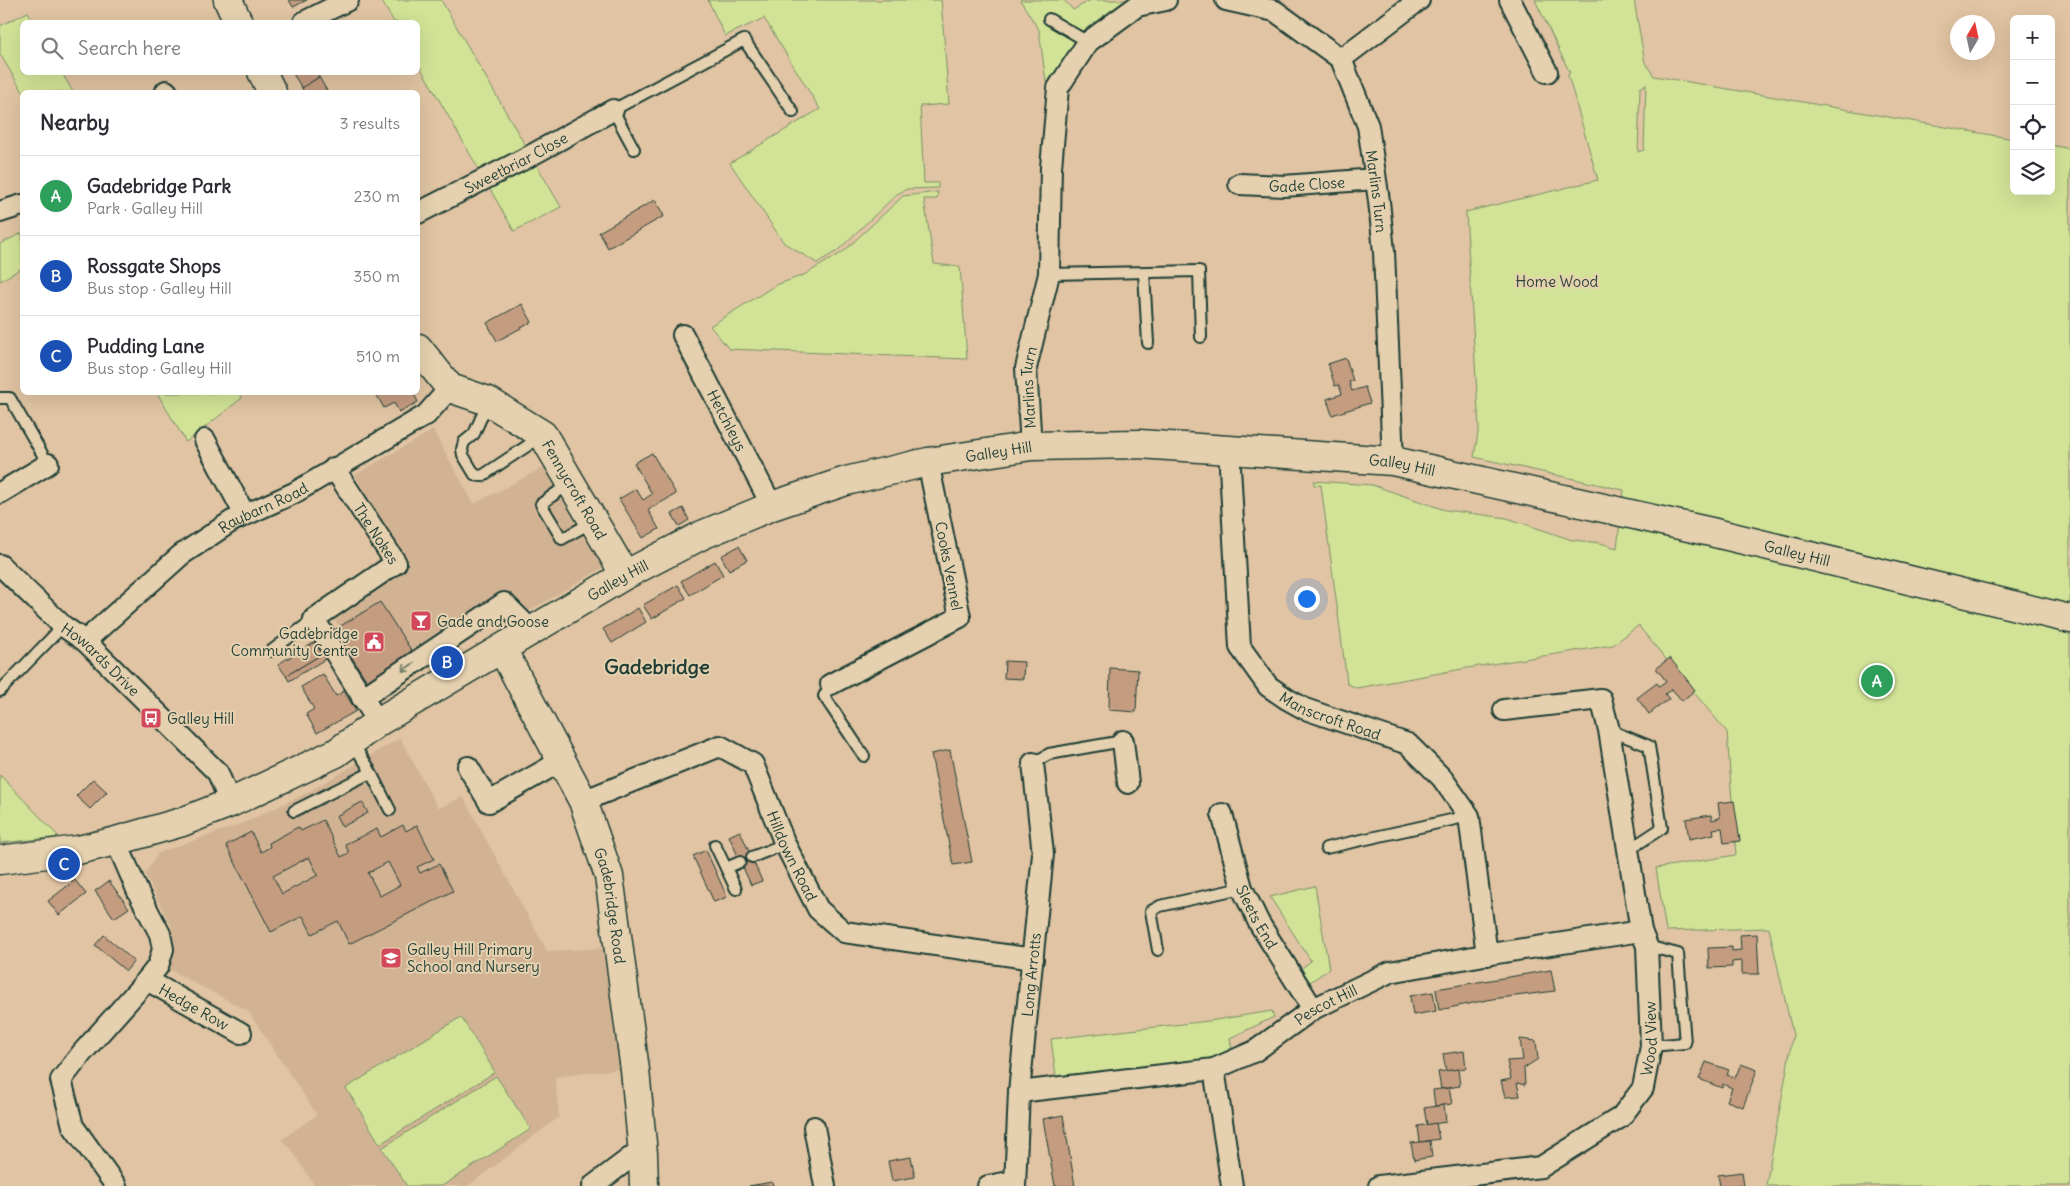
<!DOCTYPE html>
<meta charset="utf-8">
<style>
body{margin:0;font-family:Delius,sans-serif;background:#f2f2f3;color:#2b2b33}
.controls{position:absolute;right:15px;top:15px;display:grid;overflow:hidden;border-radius:8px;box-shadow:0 5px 20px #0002}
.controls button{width:45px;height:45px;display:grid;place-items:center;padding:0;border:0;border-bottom:1px solid #e1e1e2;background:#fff;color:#2b2b33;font:25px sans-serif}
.compass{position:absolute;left:1950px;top:15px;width:45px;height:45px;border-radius:50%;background:#fff;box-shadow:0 5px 20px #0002;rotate:9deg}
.you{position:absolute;left:1306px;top:598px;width:18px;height:18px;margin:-12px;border:4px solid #fff;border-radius:50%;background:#1a73e8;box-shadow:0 0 0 8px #1a73e833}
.badge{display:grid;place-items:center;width:32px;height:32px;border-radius:50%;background:#d93025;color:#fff;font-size:16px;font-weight:700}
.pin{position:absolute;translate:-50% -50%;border:2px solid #fff;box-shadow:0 1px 5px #0006}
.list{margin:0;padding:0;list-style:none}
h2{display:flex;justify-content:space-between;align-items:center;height:65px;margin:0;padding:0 20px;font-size:21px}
h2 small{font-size:16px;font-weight:400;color:#7c7c81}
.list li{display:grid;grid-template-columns:32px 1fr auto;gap:15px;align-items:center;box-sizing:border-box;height:80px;padding:0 20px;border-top:1px solid #e1e1e2}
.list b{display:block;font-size:19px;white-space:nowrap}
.list p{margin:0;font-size:16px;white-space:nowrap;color:#7c7c81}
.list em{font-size:16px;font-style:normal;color:#7c7c81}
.icon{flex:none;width:28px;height:28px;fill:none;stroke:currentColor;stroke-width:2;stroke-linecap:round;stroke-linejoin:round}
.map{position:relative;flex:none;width:2070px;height:1186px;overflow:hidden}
.search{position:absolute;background:#fff;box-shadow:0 5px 20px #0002;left:20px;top:20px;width:400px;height:55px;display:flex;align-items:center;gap:12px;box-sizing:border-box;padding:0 18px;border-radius:8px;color:#7c7c81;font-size:19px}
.panel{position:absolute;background:#fff;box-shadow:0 5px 20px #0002;left:20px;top:90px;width:400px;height:305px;border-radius:8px}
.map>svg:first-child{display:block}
</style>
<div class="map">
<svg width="2070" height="1186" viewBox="0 0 2070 1186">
<rect width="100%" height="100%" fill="#e0c4a3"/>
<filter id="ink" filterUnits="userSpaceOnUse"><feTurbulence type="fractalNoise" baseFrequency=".02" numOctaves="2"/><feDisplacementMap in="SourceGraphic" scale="10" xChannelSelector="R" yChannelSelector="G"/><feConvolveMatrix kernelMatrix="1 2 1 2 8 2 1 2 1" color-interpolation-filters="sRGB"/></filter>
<g filter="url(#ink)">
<g fill="#d1b394">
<path d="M433 430 474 504 554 462 609 564 507 624 494 603 377 675 333 618 405 567 355 475Z"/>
<path d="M400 738 438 808 463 797 547 951 608 948 620 1069 555 1077 559 1117 468 1186H315L291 1149 281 1140 317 1115 248 1011 168 969 174 954 172 928 145 874 158 853 241 824 307 793Z"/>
</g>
<g fill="#d2e397" stroke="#789066" fill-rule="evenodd">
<path d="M381 0H441L561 207 514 231 418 63V22H394Z"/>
<path d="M708 0H941L949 104 920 106 924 183H938V188L907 189 897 194 837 251 817 263 784 243 730 163 820 109 764 18 725 36Z"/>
<path d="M1020 0H1064L1073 10 1091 0H1133L1099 21 1046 82 1039 30Z"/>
<path d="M1535 0H1634L1645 63 1654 76 2014 139V191H2051V145L2070 149V1186H1766L1793 1035 1769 928 1666 931 1656 868 1736 855 1727 732 1641 629 1639 625 1613 645 1473 667 1357 688 1346 683 1347 682 1321 485H1314V481L1372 485 1445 510 1507 518 1572 540 1600 543 1617 548 1624 490 1474 457 1479 427 1466 212 1598 180 1568 75 1570 73ZM1646 84 1644 150 1638 152 1640 88Z"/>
<path d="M28 12 34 22H22V72L62 73 73 92H23L0 54V26Z"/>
<path d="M938 192 937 199H924L934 264 960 267 967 359 729 349 710 326 776 285 804 275 843 252 903 196Z"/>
<path d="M22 233V268L0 281V244Z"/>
<path d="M157 393H239L242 398 186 442Z"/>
<path d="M0 775 59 837 0 843Z"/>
<path d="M1315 886 1329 969 1310 982 1301 969 1311 961 1270 897Z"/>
<path d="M1272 1011 1274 1017 1230 1038 1232 1052 1190 1066 1057 1083 1051 1039 1209 1021Z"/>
<path d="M461 1017 495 1072 380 1144 346 1088Z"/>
<path d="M496 1076 531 1129 442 1186H407L382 1148Z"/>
</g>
<g fill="#c49c80" stroke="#1f3d34" fill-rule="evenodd">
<path d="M289 0H307L293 7Z"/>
<path d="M296 72H316L319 77 302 88 293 74Z"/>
<path d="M319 77 327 91 324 92H304L302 88Z"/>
<path d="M655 200 664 216 608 248 599 232Z"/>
<path d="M522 304 532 322 497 341 487 323Z"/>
<path d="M1346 358 1353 381 1349 382 1352 391 1365 387 1370 403 1332 415 1327 399 1342 394 1339 385 1335 386 1328 364Z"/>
<path d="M375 392H413L418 402 399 412 394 403 384 408Z"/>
<path d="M652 453 676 494 648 510 659 529 643 538 619 499 636 489 643 500 652 494 634 463Z"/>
<path d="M683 508 689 520 679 526 672 514Z"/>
<path d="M739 546 747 560 729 570 721 556Z"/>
<path d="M715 561 723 575 690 595 681 581Z"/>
<path d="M678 585 686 598 652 619 643 605Z"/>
<path d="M380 602 413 653 367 681 334 630Z"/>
<path d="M638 608 646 622 612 643 603 629Z"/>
<path d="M317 641 324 653 286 676 278 664Z"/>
<path d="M324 653 327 658 289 681 286 676Z"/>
<path d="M1670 658 1695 690 1682 701 1672 689 1665 694 1669 699 1649 714 1637 698 1657 683 1659 686 1666 681 1656 668Z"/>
<path d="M1005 661 1024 662 1023 679 1004 678Z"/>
<path d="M1110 668 1138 670 1136 712 1109 710Z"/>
<path d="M323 674 336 696 344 691 356 711 317 733 306 714 314 709 301 687Z"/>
<path d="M950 750 972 862 953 865 931 754Z"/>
<path d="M93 779 107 792 90 809 76 796Z"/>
<path d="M1734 801 1740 841 1724 843 1722 828 1713 829 1714 834 1689 839 1686 819 1711 815 1712 820 1720 818 1718 803Z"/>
<path d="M362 802 368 813 342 827 336 816Z"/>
<path d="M323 820 341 857 349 853 345 844 377 829 381 837 403 825 406 831 417 825 434 859 417 867 420 873 439 864 453 891 349 944 338 921 312 934 303 916 271 932 226 845 251 832 261 852 270 847 269 843 298 827 301 831ZM309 857 318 875 282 894 273 876ZM388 862 400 885 380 896 368 873Z"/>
<path d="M740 831 762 881 751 885 729 836Z"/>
<path d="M706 850 727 897 714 902 693 856Z"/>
<path d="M75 880 86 894 59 915 48 901Z"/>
<path d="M109 881 129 908 114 918 95 891Z"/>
<path d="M1757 934 1759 974H1742V961L1732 962V967L1709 968 1708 948 1732 947V951L1741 950 1740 935Z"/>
<path d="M104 935 134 961 126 971 95 945Z"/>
<path d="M1551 970 1555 991 1492 999 1439 1010 1436 989Z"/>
<path d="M1433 992 1436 1011 1413 1015 1410 996Z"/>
<path d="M1520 1039 1536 1041 1538 1059 1524 1068 1525 1085 1517 1083 1520 1096 1505 1097 1501 1081 1511 1079 1507 1061 1523 1060Z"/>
<path d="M1464 1051 1466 1068 1446 1071 1443 1054Z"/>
<path d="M1706 1062 1729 1070 1727 1075 1735 1078 1741 1064 1757 1070 1743 1107 1727 1101 1732 1088 1723 1084 1722 1088 1699 1079Z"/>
<path d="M1458 1069 1460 1086 1441 1089 1438 1072Z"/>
<path d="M1449 1088 1452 1104 1435 1106 1433 1090Z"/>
<path d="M1444 1105 1446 1122 1427 1125 1424 1108Z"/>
<path d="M1063 1115 1075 1186H1055L1043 1119Z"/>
<path d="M1436 1123 1439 1139 1420 1142 1418 1126Z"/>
<path d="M1430 1141 1432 1157 1414 1160 1411 1143Z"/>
<path d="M911 1157 915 1177 892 1181 888 1161Z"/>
<path d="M1742 1172 1744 1186H1720L1718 1175Z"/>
<path d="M772 1182 773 1186H749Z"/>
</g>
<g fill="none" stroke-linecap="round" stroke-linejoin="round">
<g stroke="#1f3d34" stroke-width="14">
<g id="lane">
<path d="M1049 19 1088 42"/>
<path d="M634 149 613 110 744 40 793 112"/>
<path d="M1144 273 1148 343"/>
<path d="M1049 274 1199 271 1201 337"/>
<path d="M0 398H10L48 464"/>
<path d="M488 402 474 434 464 442 462 449 463 455 475 475 482 476 542 436"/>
<path d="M570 483 541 504 562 539 592 522"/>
<path d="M271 651 314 619"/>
<path d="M831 684 824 696 864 756"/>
<path d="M0 691 63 626"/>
<path d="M1609 730 1649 746 1662 828 1627 851"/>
<path d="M352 743 367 765 390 810"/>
<path d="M1033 763 1049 754 1123 741"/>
<path d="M294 811 370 773"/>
<path d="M715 845 736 889"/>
<path d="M1326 848 1469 816"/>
<path d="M752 857 785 844"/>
<path d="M726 868 740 862"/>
<path d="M1647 946 1678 954 1685 1043 1651 1046"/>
<path d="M1158 950 1151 911 1160 906 1242 888"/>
</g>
</g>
<g stroke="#1f3d34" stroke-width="24">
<g id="street">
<path id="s1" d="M1226 0 1275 11 1341 59 1368 126 1379 201 1384 252 1393 461"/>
<path d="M1510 0 1547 72"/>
<path d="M304 22 348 0"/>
<path d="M1341 59 1419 0"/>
<path d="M166 91 167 92"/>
<path id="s2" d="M1239 184 1284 186 1375 179"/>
<path d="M0 212 22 205"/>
<path id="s3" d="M418 213 528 157 613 110"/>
<path id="s4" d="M683 335 772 506"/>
<path d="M205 440 245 515"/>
<path id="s5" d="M1031 446 1026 368 1049 274 1051 167 1058 88 1088 42 1137 6 1166 0"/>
<path id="s6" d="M1229 449 1240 647 1268 686 1287 699 1305 709 1408 744 1442 778 1469 816 1487 955"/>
<path id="s7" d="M334 468 396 563 314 619 378 722"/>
<path d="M0 493 48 464"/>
<path id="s8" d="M0 565 63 626 85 641 218 773 230 803"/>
<path id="s9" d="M85 641 181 555 232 521 294 493 426 415 450 388"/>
<path d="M831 684 960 617 928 462"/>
<path d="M362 698 504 603 531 630"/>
<path d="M1123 741 1128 783"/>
<path d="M468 767 489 802 563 760"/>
<path id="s10" d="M583 801 720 746 753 764 785 844 818 909 844 932 1033 959"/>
<path id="s11" d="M1222 814 1242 888 1259 923 1313 1009"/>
<path id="s12" d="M147 980 241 1033"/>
<path d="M1214 1069 1232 1186"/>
<path id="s13" d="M1019 1092 1214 1069 1255 1051 1313 1009 1390 972 1484 955 1641 931"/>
<path d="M814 1127 825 1186"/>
<path d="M116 1186 73 1126 61 1080 82 1053 147 980 158 966 163 949 160 934 138 892 116 841"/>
<path d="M593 1186 630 1158 643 1154"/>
<path d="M988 1186 1014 1181"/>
<path id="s14" d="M1015 1186 1019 1092 1043 854 1033 763"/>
<path id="s15" d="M1379 1186 1541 1167 1621 1117 1643 1088 1651 1046 1647 946 1641 931 1609 730 1601 699 1504 710"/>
</g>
</g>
<g stroke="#1f3d34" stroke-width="31">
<g id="secondary">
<path d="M228 0 238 22"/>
<path d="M262 72 272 92"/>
<path id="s16" d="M418 348 450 388 488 401 543 435 625 575"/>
<path id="s17" d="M502 649 583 801 609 876 635 1070 643 1154 644 1186"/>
<path id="s18" d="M0 860 78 850 116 841 182 822 230 803 336 753 378 722 625 575 702 535 772 506 846 481 928 462 1031 446 1139 444 1393 461 1711 532 2070 619"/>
</g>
</g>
<use href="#lane" stroke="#e5d1af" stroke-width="10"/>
<use href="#street" stroke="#e5d1af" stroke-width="20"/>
<use href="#secondary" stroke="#e5d1af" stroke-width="28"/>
</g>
<defs><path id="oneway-shaft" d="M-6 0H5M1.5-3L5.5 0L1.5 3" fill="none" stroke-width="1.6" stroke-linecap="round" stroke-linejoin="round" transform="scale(1.25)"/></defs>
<use stroke="#78806b" href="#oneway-shaft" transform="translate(408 667) rotate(146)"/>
</g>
<defs>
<g id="bar-square" transform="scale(1.125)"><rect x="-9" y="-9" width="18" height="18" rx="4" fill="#d1495b" stroke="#e5d1af"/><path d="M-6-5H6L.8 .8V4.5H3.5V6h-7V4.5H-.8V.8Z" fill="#fff"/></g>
<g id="civic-square" transform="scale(1.125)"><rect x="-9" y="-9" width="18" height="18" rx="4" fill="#d1495b" stroke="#e5d1af"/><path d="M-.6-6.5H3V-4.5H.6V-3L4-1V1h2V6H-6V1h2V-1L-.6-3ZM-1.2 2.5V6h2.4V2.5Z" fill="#fff"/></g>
<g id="bus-square" transform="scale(1.125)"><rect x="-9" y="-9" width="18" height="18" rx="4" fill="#d1495b" stroke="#e5d1af"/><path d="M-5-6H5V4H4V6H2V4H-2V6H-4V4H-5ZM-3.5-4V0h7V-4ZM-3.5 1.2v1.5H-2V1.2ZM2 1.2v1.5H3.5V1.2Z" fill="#fff"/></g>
<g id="school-square" transform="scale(1.125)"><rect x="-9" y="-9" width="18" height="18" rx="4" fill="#d1495b" stroke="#e5d1af"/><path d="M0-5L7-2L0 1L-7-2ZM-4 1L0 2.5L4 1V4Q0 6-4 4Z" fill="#fff"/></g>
</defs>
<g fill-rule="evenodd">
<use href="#bar-square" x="421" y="621"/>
<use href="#civic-square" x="374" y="642"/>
<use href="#bus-square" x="151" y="718"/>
<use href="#school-square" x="391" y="958"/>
</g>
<g text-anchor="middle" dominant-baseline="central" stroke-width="4" stroke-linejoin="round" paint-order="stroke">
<g font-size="15" fill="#1f3d34" stroke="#e5d1af">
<text stroke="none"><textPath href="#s3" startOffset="110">Sweetbriar Close</textPath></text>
<text stroke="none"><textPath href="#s2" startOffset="68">Gade Close</textPath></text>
<text stroke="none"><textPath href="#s1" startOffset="270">Marlins Turn</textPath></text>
<text stroke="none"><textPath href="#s5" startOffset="59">Marlins Turn</textPath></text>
<text stroke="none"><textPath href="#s4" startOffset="96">Hetchleys</textPath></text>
<text stroke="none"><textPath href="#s18" startOffset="1091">Galley Hill</textPath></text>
<text stroke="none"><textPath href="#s18" startOffset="1496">Galley Hill</textPath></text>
<text stroke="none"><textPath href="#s16" startOffset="219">Fennycroft Road</textPath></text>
<text stroke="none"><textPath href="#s9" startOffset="224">Raybarn Road</textPath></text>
<text stroke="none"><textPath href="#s7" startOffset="78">The Nokes</textPath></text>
<text stroke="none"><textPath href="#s18" startOffset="1901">Galley Hill</textPath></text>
<text transform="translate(949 566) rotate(79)">Cooks Vennel</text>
<text stroke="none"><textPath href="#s18" startOffset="686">Galley Hill</textPath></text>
<text stroke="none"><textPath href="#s8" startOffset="138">Howards Drive</textPath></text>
<text stroke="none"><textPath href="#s6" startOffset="316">Manscroft Road</textPath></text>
<text stroke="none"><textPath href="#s10" startOffset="285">Hilldown Road</textPath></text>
<text stroke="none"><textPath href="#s17" startOffset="281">Gadebridge Road</textPath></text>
<text stroke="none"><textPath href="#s11" startOffset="109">Sleets End</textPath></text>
<text stroke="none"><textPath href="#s14" startOffset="212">Long Arrotts</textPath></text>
<text stroke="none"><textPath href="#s13" startOffset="326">Pescot Hill</textPath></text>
<text stroke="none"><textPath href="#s12" startOffset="54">Hedge Row</textPath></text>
<text stroke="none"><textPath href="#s15" startOffset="344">Wood View</textPath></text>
</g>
<g font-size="15" fill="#284539" stroke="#e5d1af">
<text x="1557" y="281">Home Wood</text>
</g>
<g font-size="15" fill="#1f3d34" stroke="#e5d1af" text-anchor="start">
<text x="437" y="621">Gade and Goose</text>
<text x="358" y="633" text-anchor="end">Gadebridge<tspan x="358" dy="17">Community Centre</tspan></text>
<text x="167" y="718">Galley Hill</text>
<text x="407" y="949">Galley Hill Primary<tspan x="407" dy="17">School and Nursery</tspan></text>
</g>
<g font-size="20" font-weight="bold" fill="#1f3d34" stroke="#e5d1af">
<text x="657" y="666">Gadebridge</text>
</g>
</g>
</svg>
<div class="controls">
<button>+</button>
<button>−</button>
<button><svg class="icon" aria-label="locate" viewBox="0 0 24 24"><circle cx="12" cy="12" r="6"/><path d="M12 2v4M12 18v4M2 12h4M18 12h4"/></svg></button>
<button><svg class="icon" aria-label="layers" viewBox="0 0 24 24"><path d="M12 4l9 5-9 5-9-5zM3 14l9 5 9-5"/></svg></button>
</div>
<svg class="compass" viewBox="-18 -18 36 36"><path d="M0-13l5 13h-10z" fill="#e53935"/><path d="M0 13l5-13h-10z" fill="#7c7c81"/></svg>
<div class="you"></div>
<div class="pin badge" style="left:1877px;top:681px;background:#2e9e5b">A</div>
<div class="pin badge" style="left:447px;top:662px;background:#1a4fb4">B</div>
<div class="pin badge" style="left:64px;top:864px;background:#1a4fb4">C</div>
<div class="search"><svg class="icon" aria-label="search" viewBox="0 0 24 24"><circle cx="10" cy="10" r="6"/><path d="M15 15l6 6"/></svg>Search here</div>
<section class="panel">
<h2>Nearby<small>3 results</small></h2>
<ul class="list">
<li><span class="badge" style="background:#2e9e5b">A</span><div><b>Gadebridge Park</b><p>Park · Galley Hill</p></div><em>230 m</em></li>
<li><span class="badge" style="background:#1a4fb4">B</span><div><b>Rossgate Shops</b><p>Bus stop · Galley Hill</p></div><em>350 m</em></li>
<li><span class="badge" style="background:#1a4fb4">C</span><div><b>Pudding Lane</b><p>Bus stop · Galley Hill</p></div><em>510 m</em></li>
</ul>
</section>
</div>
